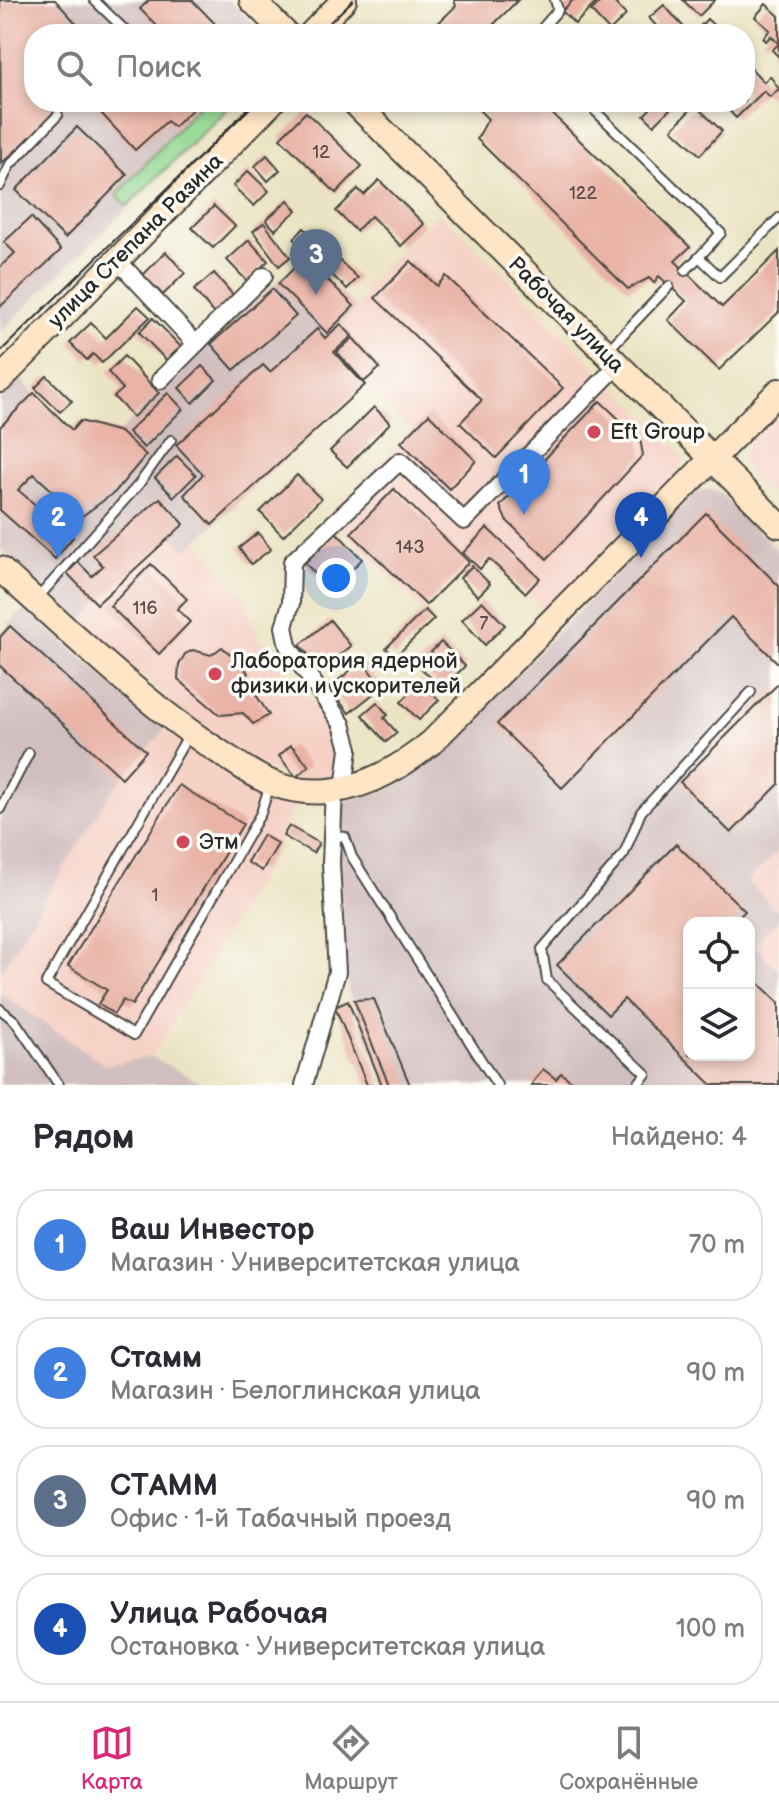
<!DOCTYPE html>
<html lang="ru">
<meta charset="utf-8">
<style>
body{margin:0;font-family:"Balsamiq Sans",sans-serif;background:#f7f7f7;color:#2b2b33}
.controls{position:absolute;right:24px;bottom:24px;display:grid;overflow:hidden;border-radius:16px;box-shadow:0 4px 12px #0003}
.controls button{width:72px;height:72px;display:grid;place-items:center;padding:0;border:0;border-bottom:2px solid #e1e1e2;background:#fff;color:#2b2b33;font:40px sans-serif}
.you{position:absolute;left:336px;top:578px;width:28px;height:28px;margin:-20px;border:6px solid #fff;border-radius:50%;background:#1a73e8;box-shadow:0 0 0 12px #1a73e833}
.badge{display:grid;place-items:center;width:52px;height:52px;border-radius:50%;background:#db2777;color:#fff;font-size:26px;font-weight:700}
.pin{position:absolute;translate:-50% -66px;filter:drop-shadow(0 2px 4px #0008)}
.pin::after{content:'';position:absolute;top:42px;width:28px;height:24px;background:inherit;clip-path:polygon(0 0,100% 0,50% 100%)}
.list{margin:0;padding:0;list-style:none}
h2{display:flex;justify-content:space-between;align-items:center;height:104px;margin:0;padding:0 32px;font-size:34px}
h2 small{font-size:26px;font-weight:400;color:#7c7c81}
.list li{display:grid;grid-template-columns:52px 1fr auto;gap:24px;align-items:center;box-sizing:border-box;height:112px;margin:0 16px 16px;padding:0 16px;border:2px solid #e1e1e2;border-radius:32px}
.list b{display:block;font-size:30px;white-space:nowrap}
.list p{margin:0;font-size:26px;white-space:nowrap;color:#7c7c81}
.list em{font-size:26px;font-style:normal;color:#7c7c81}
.icon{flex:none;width:44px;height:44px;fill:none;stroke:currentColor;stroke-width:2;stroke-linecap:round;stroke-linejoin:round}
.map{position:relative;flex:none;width:779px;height:1085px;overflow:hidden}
.search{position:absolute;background:#fff;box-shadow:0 4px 12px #0003;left:24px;right:24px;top:24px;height:88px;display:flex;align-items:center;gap:20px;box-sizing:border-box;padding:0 28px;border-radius:32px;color:#7c7c81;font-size:30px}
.sheet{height:616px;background:#fff}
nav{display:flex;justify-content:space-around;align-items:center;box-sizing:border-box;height:112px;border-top:2px solid #e1e1e2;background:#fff;font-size:22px;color:#7c7c81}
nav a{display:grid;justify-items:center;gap:4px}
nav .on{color:#db2777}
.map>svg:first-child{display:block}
</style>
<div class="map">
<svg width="779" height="1085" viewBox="0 0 779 1085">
<rect width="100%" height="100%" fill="#fdfcf7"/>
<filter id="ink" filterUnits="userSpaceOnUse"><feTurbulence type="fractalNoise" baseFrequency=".0125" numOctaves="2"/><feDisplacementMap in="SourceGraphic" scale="16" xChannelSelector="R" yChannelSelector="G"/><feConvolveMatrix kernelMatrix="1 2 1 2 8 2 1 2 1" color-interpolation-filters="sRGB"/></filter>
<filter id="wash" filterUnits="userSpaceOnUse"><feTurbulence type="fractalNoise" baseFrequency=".006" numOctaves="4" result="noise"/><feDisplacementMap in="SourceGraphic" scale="32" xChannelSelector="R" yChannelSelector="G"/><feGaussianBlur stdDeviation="1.8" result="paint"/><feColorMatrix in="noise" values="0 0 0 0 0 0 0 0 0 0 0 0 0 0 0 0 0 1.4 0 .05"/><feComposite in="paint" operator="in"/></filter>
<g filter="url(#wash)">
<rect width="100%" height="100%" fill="#ebe4c4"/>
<g fill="#f6d1c6">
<path d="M440 212 678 450 683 459 681 471 546 612 489 559 480 569 472 562 422 611 328 514 411 432 334 352 341 324 367 294 362 289Z"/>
<path d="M779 409V503L745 469 741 459 750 437Z"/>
<path d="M173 534 186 549 197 539 245 599 254 629 327 719 340 749V778L296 780 259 766 195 724 82 623 97 604Z"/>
<path d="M165 729 247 783 296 803 277 841 280 843 152 1057 105 1065 0 993V972L110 793Z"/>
<path d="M779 850V912L746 882Z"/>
<path d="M779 920V970L753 944Z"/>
</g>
<g fill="#d1bfbf" fill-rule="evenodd">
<path d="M0 0H228L264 34H34V102H237L0 332Z"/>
<path d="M305 257 356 308 341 324 352 336 335 352 365 385 186 550 173 535 97 604 82 623 0 548V400L20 379 72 430 80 421 120 432 199 352Z"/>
<path d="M708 489 721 494 779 552V850L747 882 779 912V920L753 944 779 970V1085H386L348 990 337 831 339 803 389 788 423 769 695 493ZM689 923H749V1055H689Z"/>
<path d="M24 608 165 729 110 793 0 972V634Z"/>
<path d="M0 993 105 1065 152 1057 206 1085H0Z"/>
</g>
<path fill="#94d993" stroke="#60825f" stroke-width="2" d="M202 102H234L127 206 117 195Z"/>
<g id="blocks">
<g fill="#e9b3a6">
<path d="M0 0H55L86 34H34V102H69L1 164Z"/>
<path d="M149 0H192L225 34H165L140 9Z"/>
<path d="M454 0H518L484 34H420L428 27 431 30 456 6Z"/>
<path d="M573 0H599L575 24 562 11Z"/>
<path d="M602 0H612L626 15 610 31 591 11Z"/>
<path d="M683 0H715L699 16Z"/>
<path d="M766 4 779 16V57L772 50 779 44 771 36 766 41 763 38 770 30 755 17Z"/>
<path d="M664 5 688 32 686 34H664L649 18Z"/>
<path d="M707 19 720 31 693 34Z"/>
<path d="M745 62 764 82 770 76 779 89 770 97 764 91 736 118 721 102H745Z"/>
<path d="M91 102H149L152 105 155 102H200L174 127 167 121 135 150Z"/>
<path d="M480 102H540L690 247 675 261 722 307 779 251V312L719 370 668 320 686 301 659 276 654 283 649 278 628 289 477 139 488 119 480 111 484 106Z"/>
<path d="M657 102H665L671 108 654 125 644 115Z"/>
<path d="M695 105 722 131 700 155 672 129Z"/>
<path d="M306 112 362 166 336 193 280 138Z"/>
<path d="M77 127 127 175 65 238 16 190Z"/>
<path d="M267 155 280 170 268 181 255 166Z"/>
<path d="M248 171 269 191 254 206 233 186Z"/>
<path d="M379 180 424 224 401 246 371 216 356 231 336 211 358 189 364 195Z"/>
<path d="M288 200 297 210 275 230 266 220Z"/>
<path d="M214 206 235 226 213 248 192 228Z"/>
<path d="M31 217 61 250 0 307V267L15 253 4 242Z"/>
<path d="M264 223 290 257 279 266 253 231Z"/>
<path d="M304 228 358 278 347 289 294 239Z"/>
<path d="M249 240 268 261 247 281 227 260Z"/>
<path d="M166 252 185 273 163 295 143 275Z"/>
<path d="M305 257 354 306 327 333 278 284Z"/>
<path d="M411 261 437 286 446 276 563 388 496 458 460 423 482 400 375 298Z"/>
<path d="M214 273 234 296 214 314 194 290Z"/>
<path d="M272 289 296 316 234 370 211 344Z"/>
<path d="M138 306 150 317 102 363 93 354 87 360 70 343 91 323 106 338Z"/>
<path d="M153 318 181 347 166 360 139 332Z"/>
<path d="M341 324 352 336 334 352 365 385 212 525 184 495 203 474 176 445 263 365 270 372 317 329 325 338Z"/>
<path d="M353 338 380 368 364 382 337 352Z"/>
<path d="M124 356 159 393 133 417 114 397 123 389 108 372Z"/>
<path d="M202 366 216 380 193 403 179 388Z"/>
<path d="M47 376 72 401 60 412 35 388Z"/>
<path d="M34 393 72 430 80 421 120 432 146 455 115 492 81 517 34 474 18 490 73 537 55 559 0 510V427Z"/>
<path d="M168 393 183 409 144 448 128 432Z"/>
<path d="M600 401 640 439 643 455 547 559 506 520 500 506Z"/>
<path d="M374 407 390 423 347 467 330 451Z"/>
<path d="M429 414 476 461 449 489 401 442Z"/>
<path d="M177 456 196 475 174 497 155 478Z"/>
<path d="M297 475 321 499 283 536 260 512Z"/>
<path d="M394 489 469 562 426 605 351 533Z"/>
<path d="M160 498 184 524 97 604 67 573 78 562 92 576 103 566 93 555Z"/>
<path d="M706 513 779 586V664L731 617 562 788 497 724Z"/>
<path d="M487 528 540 578 526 593 489 559 480 569 463 553Z"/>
<path d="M336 532 362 559 344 578 337 572 325 584 305 563Z"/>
<path d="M258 533 271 549 251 564 239 548Z"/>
<path d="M151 564 187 599 177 609 190 622 159 654 110 606Z"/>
<path d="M472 566 490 584 478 596 460 578Z"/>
<path d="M482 601 505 625 485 645 462 620Z"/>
<path d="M425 610 434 619 395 657 386 648Z"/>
<path d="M330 620 351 646 322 671 300 645Z"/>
<path d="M10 626 146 751 122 778 0 666V637Z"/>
<path d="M441 642 465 666 442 689 418 665Z"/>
<path d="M222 647 230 654 236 650 245 659 241 663 248 673 244 676 269 715 253 724 243 713 220 715 178 679 179 665 185 654 193 650 211 655Z"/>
<path d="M362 661 382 687 349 713 329 688Z"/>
<path d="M421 682 439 700 419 720 401 702Z"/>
<path d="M779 683V784L731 833 680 782Z"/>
<path d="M377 702 388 715 384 718 397 733 386 742 362 715Z"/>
<path d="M291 745 309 766 296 777 279 756Z"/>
<path d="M179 785 243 824 132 1005 123 1000 114 1014 98 1004 107 990 68 966Z"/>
<path d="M289 826 319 843 313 853 283 836Z"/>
<path d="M263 835 278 844 262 871 247 862Z"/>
<path d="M676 844 745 911 733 923H689V1055H749V974L779 1003V1085H712L624 999 608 1015 557 965Z"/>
<path d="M374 999 410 1085H389L354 1000Z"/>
<path d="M348 1001 382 1085H367L335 1007Z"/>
<path d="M543 1069 556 1079 561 1073 576 1085H531Z"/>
</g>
</g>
</g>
<g filter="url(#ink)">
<use href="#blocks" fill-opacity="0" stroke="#484742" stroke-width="2"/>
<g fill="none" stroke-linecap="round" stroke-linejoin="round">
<g stroke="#484742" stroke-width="12">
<g id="lane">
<path d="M94 0 129 34"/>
<path d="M537 34 558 10 555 0"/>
<path d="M586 102 721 233 699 257"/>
<path d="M0 186 10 165 58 115"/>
<path d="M685 271 699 257 720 277 779 218"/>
<path d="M608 350 669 286"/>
<path d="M36 600 139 484 171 440"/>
<path d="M189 734 46 983 134 1035 261 813 270 784"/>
<path d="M0 809 29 753"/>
<path d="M332 835 345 837 352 857 497 1085"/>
<path d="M0 1009 15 1021 59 1085"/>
<path d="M637 1085 646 1074 547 980 542 949 624 854 641 812 751 692"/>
</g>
</g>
<g stroke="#484742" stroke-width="20">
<g id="street">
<path d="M118 261 196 344"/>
<path d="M160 380 264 276"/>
<path d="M344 789 349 749 342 724 288 646 284 627 291 603 292 562 400 461 464 521 617 366"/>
<path d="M304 1085 337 972 331 863 334 789"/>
</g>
</g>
<g stroke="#484742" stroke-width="28">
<g id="secondary">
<path d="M252 0 286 34"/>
<path d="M311 34 344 0"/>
<path d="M354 102 779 525"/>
<path d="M0 380 272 102"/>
<path d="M0 569C72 633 141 701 221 753 244 768 265 784 292 789 344 800 393 774 432 742L779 391"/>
</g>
</g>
<use href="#lane" stroke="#fff" stroke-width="8"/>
<use href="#street" stroke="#fff" stroke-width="16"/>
<use href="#secondary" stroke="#fde5c5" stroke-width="24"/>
<g stroke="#2b2b2b" stroke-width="2">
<path d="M318 34 353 0"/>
<path d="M0 352 256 102"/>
</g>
</g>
</g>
<g fill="#d1495b" stroke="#fdfcf7" stroke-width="3">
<circle cx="594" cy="432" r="8"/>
<circle cx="215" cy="674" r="8"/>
<circle cx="183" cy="842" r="8"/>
</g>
<g text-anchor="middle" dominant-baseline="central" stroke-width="7" stroke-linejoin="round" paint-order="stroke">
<g font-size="18" fill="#5a4d4a">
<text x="321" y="152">12</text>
<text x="583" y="193">122</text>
<text x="410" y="547">143</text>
<text x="145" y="608">116</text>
<text x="484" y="623">7</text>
<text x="155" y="895">1</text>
</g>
<g font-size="22" fill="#2b2b2b" stroke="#fdfcf7">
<text transform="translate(136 241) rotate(-45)">улица Степана Разина</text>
<text transform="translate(566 315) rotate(45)">Рабочая улица</text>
</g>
<g font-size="22" fill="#2b2b2b" stroke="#fdfcf7" text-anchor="start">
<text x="610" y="432">Eft Group</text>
<text x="231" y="661">Лаборатория ядерной<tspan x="231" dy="25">физики и ускорителей</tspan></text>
<text x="199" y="842">Этм</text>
</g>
</g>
</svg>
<div class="controls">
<button><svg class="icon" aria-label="locate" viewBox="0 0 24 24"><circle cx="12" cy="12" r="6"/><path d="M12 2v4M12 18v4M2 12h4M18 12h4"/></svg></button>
<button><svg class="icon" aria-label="layers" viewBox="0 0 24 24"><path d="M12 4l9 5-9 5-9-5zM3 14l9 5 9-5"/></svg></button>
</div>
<div class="you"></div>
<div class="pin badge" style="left:524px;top:515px;background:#3f7fe0">1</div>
<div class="pin badge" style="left:58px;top:558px;background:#3f7fe0">2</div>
<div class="pin badge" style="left:316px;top:295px;background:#5c6f8a">3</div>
<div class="pin badge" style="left:641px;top:558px;background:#1a4fb4">4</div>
<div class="search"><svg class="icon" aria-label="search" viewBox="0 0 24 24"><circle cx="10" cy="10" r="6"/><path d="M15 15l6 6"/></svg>Поиск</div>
</div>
<section class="sheet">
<h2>Рядом<small>Найдено: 4</small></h2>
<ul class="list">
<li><span class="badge" style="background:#3f7fe0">1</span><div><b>Ваш Инвестор</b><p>Магазин · Университетская улица</p></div><em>70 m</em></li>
<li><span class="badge" style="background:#3f7fe0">2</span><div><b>Стамм</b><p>Магазин · Белоглинская улица</p></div><em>90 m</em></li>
<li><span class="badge" style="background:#5c6f8a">3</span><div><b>СТАММ</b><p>Офис · 1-й Табачный проезд</p></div><em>90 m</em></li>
<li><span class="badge" style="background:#1a4fb4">4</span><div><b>Улица Рабочая</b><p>Остановка · Университетская улица</p></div><em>100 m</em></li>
</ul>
</section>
<nav>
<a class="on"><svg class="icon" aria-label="map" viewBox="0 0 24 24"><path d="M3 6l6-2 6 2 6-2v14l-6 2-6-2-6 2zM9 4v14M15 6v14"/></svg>Карта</a>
<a><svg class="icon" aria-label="directions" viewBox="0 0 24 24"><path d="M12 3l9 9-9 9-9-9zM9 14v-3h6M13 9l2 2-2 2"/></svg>Маршрут</a>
<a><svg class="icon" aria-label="saved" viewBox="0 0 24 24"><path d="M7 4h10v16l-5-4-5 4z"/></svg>Сохранённые</a>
</nav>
